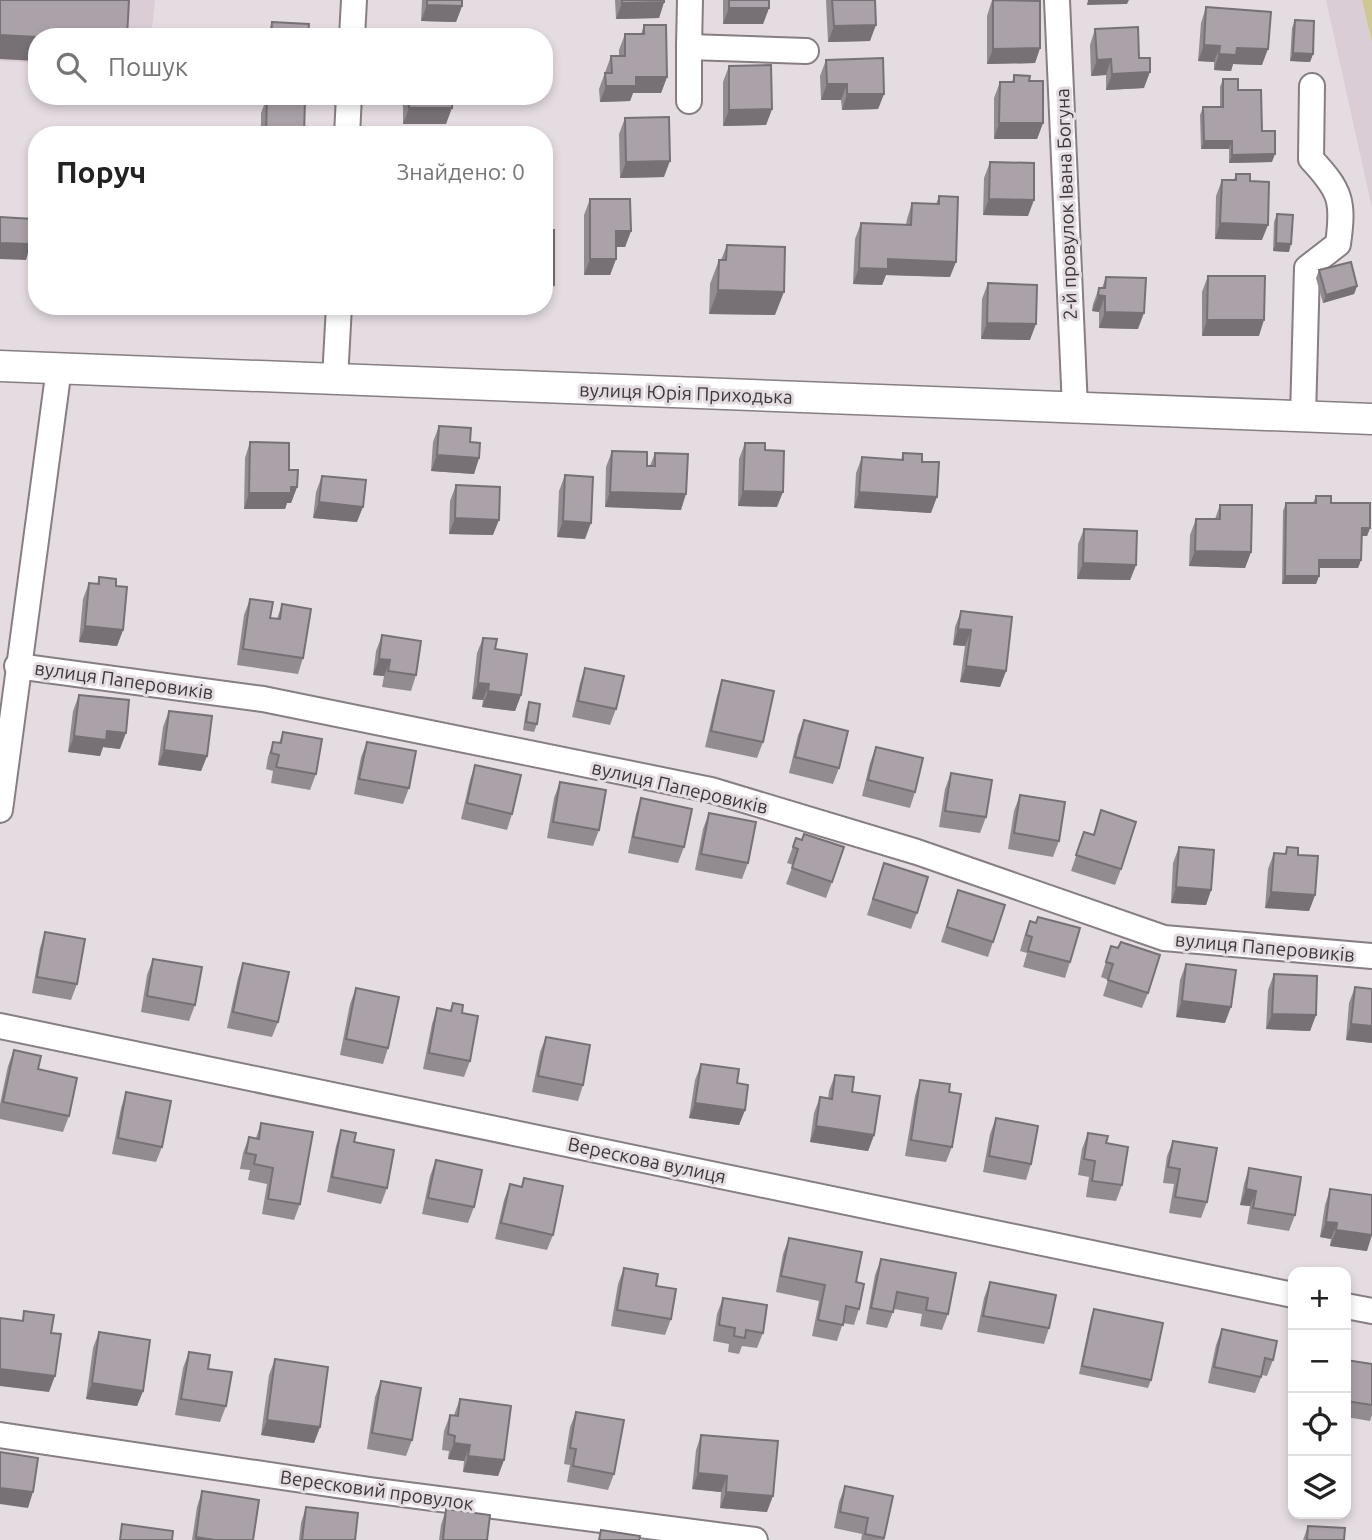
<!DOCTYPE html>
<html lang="uk">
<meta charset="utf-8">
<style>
body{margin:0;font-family:Ubuntu,sans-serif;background:#f6f6f6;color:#222}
.controls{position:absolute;right:21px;bottom:21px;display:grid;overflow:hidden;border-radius:14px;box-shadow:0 4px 10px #0003}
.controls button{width:63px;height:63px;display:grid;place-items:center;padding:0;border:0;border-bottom:2px solid #e0e0e0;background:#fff;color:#222;font:35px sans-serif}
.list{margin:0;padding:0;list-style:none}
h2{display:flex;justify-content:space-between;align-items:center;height:91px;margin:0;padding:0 28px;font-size:30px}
h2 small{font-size:23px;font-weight:400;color:#767676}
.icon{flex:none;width:38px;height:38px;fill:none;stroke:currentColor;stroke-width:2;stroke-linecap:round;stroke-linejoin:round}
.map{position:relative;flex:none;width:1372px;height:1540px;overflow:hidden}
.search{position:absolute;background:#fff;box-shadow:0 4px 10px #0003;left:28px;top:28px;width:525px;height:77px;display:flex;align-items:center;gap:18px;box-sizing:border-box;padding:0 24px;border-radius:28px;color:#767676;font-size:26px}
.panel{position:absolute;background:#fff;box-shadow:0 4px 10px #0003;left:28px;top:126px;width:525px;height:189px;border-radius:28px}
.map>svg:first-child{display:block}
</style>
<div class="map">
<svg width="1372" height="1540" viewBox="0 0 1372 1540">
<rect width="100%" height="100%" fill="#e5dce2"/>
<g fill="#dbcdd6">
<path d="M0 0H155L151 37H37V63L0 61Z"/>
<path d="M1326 0H1362L1372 43V208Z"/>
</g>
<path fill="#cfc893" d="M1362 0H1372V43Z"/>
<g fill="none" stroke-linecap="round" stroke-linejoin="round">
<g stroke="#867e83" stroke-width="28">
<g id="minor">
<path d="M1057 0 1075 408"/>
<path d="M352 37 354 0"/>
<path d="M689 47 690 0"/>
<path d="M689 101V47L806 51"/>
<path d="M347 135 349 96"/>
<path d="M335 379 339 306"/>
<path d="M1303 417 1307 268 1338 244C1344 201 1341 191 1311 159L1312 86"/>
<path d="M17 666 263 699 711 790 917 852 1164 938 1372 956"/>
<path d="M0 810 59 368"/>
<path d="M0 1026 1293 1295"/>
<path d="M1346 1306 1372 1311"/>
<path d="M0 1435 370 1490 755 1540"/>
</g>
</g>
<g stroke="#867e83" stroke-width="33">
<path id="tertiary" d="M0 366 1372 419"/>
</g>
<use href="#minor" stroke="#fff" stroke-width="24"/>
<use href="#tertiary" stroke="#fff" stroke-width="30"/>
</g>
<g fill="#928b90">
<path d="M422 0H462V6L456 22 421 21Z"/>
<path d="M615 0H664V2L659 18 616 19Z"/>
<path d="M723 0H769V8L763 24H723Z"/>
<path d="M826 0H875L870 41 828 42Z"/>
<path d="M992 0 1040 48 1035 63 987 64V16Z"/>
<path d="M1206 7 1262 65 1233 64 1231 71 1214 70V62L1198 61 1201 23Z"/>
<path d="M1295 20 1313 54 1310 62 1290 61 1292 28Z"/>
<path d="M272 22 308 37H267Z"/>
<path d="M644 25 667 77 661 93H633L630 101 600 102 599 89 611 56H619V50L625 34H641Z"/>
<path d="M1095 29 1144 88 1106 90V75L1091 76 1090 45Z"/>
<path d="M826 60 884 94 878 109 842 110 841 100H821L820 76Z"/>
<path d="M729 66 772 109 766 125 723 126V82Z"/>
<path d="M1014 75 1029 81 1043 123 1037 139H994V98L1000 82H1012Z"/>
<path d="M1223 79 1238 90 1262 131 1272 162 1229 163V149H1201L1200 115 1203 107H1220V87Z"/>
<path d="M403 96H452L446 124H403Z"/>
<path d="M267 97 304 135H261V113Z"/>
<path d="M625 118 664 177 620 178 619 134Z"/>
<path d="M990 162 1028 216 983 215 984 178Z"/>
<path d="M1236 174 1250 181 1262 240 1215 239 1216 196 1222 180H1234Z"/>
<path d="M939 196 950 277 886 275 882 285 853 284 855 239 861 223 906 225 907 219 912 203 936 204Z"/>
<path d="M590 199 631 231 625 247H616V259L610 275H584V215Z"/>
<path d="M1277 214 1289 252 1273 251 1274 222Z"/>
<path d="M727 245 775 315 709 314 710 284 719 260H721Z"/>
<path d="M1319 270 1357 286 1354 294 1323 303 1316 278Z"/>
<path d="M1208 276 1259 336H1202V292Z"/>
<path d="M1106 277 1138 329 1099 328V312L1092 311 1093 304 1099 288H1102Z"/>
<path d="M988 283 1030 340 981 339 982 299Z"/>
<path d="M439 426 479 458 474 474 431 471 433 442Z"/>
<path d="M250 442 289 470 297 487 291 503H287L285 509H244L245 458Z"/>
<path d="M745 443 777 507 738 506 739 459Z"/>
<path d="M612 451 647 466H650L655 453 681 510 605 507 606 467Z"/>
<path d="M903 453 922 462 931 513 854 508 856 473 862 457 901 460Z"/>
<path d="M565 475 585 539 557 537 559 491Z"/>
<path d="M322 476 357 522 313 518 316 492Z"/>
<path d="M456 485 493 535 449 534 450 501Z"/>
<path d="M1316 496 1331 503 1370 528 1367 536H1362L1361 560 1358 568H1319V576L1316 584H1282L1283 511 1286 503H1313Z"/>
<path d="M1220 505 1251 552 1245 568 1189 566 1190 535 1196 519H1215Z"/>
<path d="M1084 529 1136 565 1130 580 1077 579 1078 544Z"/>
<path d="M99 577 116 586 123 630 117 646 79 642 83 599 89 583 97 584Z"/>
<path d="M250 599 270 618 277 619 282 604 303 658 298 674 237 665 244 615Z"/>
<path d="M961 611 1006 671 1000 687 960 682 965 646 953 645 955 627Z"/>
<path d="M382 635 416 675 411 691 382 687 384 676 373 675 376 651Z"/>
<path d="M483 638 495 649 521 695 515 711 482 707 483 700 472 699 477 653Z"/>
<path d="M585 668 616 709 610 725 572 717 580 683Z"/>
<path d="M722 680 763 742 757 758 705 747 717 696Z"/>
<path d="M79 695 120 749 103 747 100 756 68 752 73 711Z"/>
<path d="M529 702 537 724 534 732 523 730 526 710Z"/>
<path d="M169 711 207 756 201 771 158 765 163 727Z"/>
<path d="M804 720 839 768 833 784 789 773 798 735Z"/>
<path d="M283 732 316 774 310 790 271 783 273 771 266 769 268 757 273 742 279 743Z"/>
<path d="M367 742 409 788 403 804 354 794 361 757Z"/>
<path d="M876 747 915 792 910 808 862 796 870 763Z"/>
<path d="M475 765 512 814 507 830 461 819 470 780Z"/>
<path d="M951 773 986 817 980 833 939 827 945 789Z"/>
<path d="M560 782 599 830 593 846 547 838 554 798Z"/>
<path d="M1020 795 1059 841 1053 857 1008 849 1014 811Z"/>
<path d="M641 798 684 847 678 863 628 853 636 814Z"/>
<path d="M1101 810 1121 869 1115 885 1071 871 1084 832 1093 835Z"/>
<path d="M709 813 748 863 742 879 695 870 703 829Z"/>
<path d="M796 838 802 840 832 882 826 898 786 884 793 865 787 863Z"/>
<path d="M1179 847 1211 890 1206 905 1171 903 1173 863Z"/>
<path d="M1287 847 1298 855 1315 895 1309 911 1265 908 1268 869 1274 853 1285 854Z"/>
<path d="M884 863 917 913 911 929 867 915Z"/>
<path d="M958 890 993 942 988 957 941 942Z"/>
<path d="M1038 917 1070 962 1065 978 1023 967 1027 953 1020 951 1024 937 1030 921 1036 923Z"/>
<path d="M45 932 77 984 71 1000 32 993 40 948Z"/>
<path d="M1111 946 1148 993 1142 1008 1103 996 1108 980 1101 977Z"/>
<path d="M153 959 195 1005 189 1021 141 1012 147 975Z"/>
<path d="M243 963 278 1022 272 1037 227 1028 238 978Z"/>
<path d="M1186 964 1225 1023 1176 1017 1180 980Z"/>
<path d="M1274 974 1316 1015 1310 1031 1266 1029 1268 990Z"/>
<path d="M1355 987 1372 989V1043L1346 1040 1349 1003Z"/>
<path d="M356 988 388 1048 383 1064 340 1055 350 1004Z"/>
<path d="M453 1003 462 1013 470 1061 464 1077 423 1069 432 1024 437 1008 450 1011Z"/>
<path d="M546 1037 583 1085 578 1101 532 1092 540 1052Z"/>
<path d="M14 1050 38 1069 69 1116 63 1132 0 1119V1104L8 1066Z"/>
<path d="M701 1064 737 1083 745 1110 739 1125 689 1118 695 1080Z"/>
<path d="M835 1075 852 1092 874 1135 868 1151 810 1142 814 1113 820 1097 828 1099 829 1091Z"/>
<path d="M920 1080 949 1092 952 1147 946 1162 905 1156 915 1096Z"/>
<path d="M126 1092 162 1147 156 1162 112 1154 121 1108Z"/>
<path d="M996 1118 1031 1164 1026 1180 983 1172 990 1134Z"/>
<path d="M261 1123 300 1204 294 1220 262 1214 267 1184 248 1180 250 1170 240 1169 243 1153 249 1137 256 1138Z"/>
<path d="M341 1130 354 1142 387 1188 381 1204 327 1192 336 1146Z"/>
<path d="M1088 1133 1122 1185 1116 1201 1086 1197 1089 1177 1078 1175 1082 1149Z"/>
<path d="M1173 1141 1207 1202 1201 1218 1169 1213 1174 1184 1163 1183 1167 1156Z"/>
<path d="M436 1160 474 1207 468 1223 422 1214 430 1176Z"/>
<path d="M1249 1168 1295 1215 1289 1231 1247 1224 1250 1206 1240 1205 1244 1184Z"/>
<path d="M524 1178 553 1235 547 1250 495 1239 504 1200 510 1184 521 1187Z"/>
<path d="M1330 1189 1367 1251 1330 1246 1331 1239 1320 1237 1325 1205Z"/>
<path d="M789 1238 856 1282 859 1309 854 1325 843 1323 837 1341 812 1336 819 1301 776 1292 783 1254Z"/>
<path d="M881 1259 948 1314 942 1330 920 1326 922 1314 894 1309 887 1328 866 1324 875 1275Z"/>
<path d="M624 1268 656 1286 671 1319 665 1335 611 1326 618 1284Z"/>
<path d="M990 1282 1049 1328 1044 1344 977 1332 984 1298Z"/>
<path d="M723 1298 763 1333 757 1348 742 1346 739 1354 728 1352 729 1344 713 1341 717 1314Z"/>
<path d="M1094 1309 1151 1380 1148 1388 1079 1374 1091 1317Z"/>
<path d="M1222 1329 1273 1360 1267 1376 1262 1375 1255 1393 1208 1383 1216 1345Z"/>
<path d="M99 1332 143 1391 137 1406 86 1399 93 1348Z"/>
<path d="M189 1352 208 1369 226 1406 220 1422 175 1415 183 1368Z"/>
<path d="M275 1359 320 1427 314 1443 261 1435 269 1375Z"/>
<path d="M1346 1360 1372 1364V1415L1370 1421 1346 1417Z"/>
<path d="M381 1381 412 1440 406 1456 367 1449 375 1397Z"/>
<path d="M460 1399 504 1460 498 1476 463 1472 464 1461 448 1459 449 1451 442 1450 444 1431 450 1415H454Z"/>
<path d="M576 1412 614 1474 608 1490 567 1482 570 1465 564 1464 570 1427Z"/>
<path d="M701 1435 767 1512 720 1508 721 1492 692 1489 696 1450Z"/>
<path d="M845 1486 893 1496 884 1540H861L862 1534 834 1528 839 1502Z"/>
<path d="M202 1491 253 1540H192L197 1507Z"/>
<path d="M306 1507 355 1540H299L301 1523Z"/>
<path d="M446 1509 487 1540H439L441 1525Z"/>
<path d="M1308 1526 1344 1540H1303Z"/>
</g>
<g fill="#777176">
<path d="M1088 0H1129L1127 4 1087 5Z"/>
<path d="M664 2 659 18 616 19 622 3Z"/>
<path d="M427 5 462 6 456 22 421 21Z"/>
<path d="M729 8H769L763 24H723Z"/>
<path d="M876 25 870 41 828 42 834 26Z"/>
<path d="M0 35 37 37V61L0 59Z"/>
<path d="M1204 45 1220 46 1214 62 1198 61Z"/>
<path d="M1040 48 1035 63 987 64 993 49Z"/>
<path d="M1237 48 1268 49 1262 65 1233 64 1231 71 1214 70 1219 54Z"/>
<path d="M1293 53 1313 54 1310 62 1290 61Z"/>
<path d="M1111 59 1106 75 1091 76 1097 60Z"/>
<path d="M1150 72 1144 88 1106 90 1112 74Z"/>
<path d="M636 77H667L661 93H633L630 101 600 102 606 86Z"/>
<path d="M827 84H847L841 100H821Z"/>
<path d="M847 94H884L878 109 842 110Z"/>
<path d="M202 96H242L241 98H202Z"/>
<path d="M409 108H452L446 124H403Z"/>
<path d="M772 109 766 125 723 126 729 110Z"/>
<path d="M999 123H1043L1037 139H994Z"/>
<path d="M1204 141H1232L1229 149H1201Z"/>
<path d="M1275 154 1272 162 1229 163 1232 155Z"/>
<path d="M670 161 664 177 620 178 626 162Z"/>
<path d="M989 199 1034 200 1028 216 983 215Z"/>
<path d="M1220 223 1268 225 1262 240 1215 239Z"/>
<path d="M616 231H631L625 247H610Z"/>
<path d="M0 243 31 244 26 260 0 259Z"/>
<path d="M1276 243 1291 244 1289 252 1273 251Z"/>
<path d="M590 259H616L610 275H584Z"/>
<path d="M888 259 956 262 950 277 886 275 882 285 853 284 859 268Z"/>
<path d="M544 284 554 285 548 300H544Z"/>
<path d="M1357 286 1354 294 1323 303 1326 295Z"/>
<path d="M718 290 784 292 775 315 709 314Z"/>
<path d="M1098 295 1105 296 1099 312 1092 311Z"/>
<path d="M1105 312 1144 313 1138 329 1099 328Z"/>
<path d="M1207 320H1264L1259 336H1202Z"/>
<path d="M987 323 1036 324 1030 340 981 339Z"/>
<path d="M437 455 479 458 474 474 431 471Z"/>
<path d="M291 487H297L291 503H287L285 509H244L249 493Z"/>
<path d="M743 491 783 492 777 507 738 506Z"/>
<path d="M610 492 686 494 681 510 605 507Z"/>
<path d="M859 492 937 497 931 513 854 508Z"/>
<path d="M319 502 363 507 357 522 313 518Z"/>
<path d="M455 518 499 520 493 535 449 534Z"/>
<path d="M563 521 591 523 585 539 557 537Z"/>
<path d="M1362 528H1370L1367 536H1359Z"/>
<path d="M1195 551 1251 552 1245 568 1189 566Z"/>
<path d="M1319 560H1361L1358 568H1316Z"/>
<path d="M1083 563 1136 565 1130 580 1077 579Z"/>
<path d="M1285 576H1319L1316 584H1282Z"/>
<path d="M85 626 123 630 117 646 79 642Z"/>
<path d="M958 629 971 630 965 646 953 645Z"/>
<path d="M379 659 390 660 384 676 373 675Z"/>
<path d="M966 666 1006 671 1000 687 960 682Z"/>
<path d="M478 683 489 684 483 700 472 699Z"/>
<path d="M488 691 521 695 515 711 482 707Z"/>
<path d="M107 731 126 733 120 749 103 747 100 756 68 752 74 736Z"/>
<path d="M164 750 207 756 201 771 158 765Z"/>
<path d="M1176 887 1211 890 1206 905 1171 903Z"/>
<path d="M1271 892 1315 895 1309 911 1265 908Z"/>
<path d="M1182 1001 1231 1007 1225 1023 1176 1017Z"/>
<path d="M1272 1014 1316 1015 1310 1031 1266 1029Z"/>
<path d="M1351 1024 1372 1026V1043L1346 1040Z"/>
<path d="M695 1103 745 1110 739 1125 689 1118Z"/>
<path d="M816 1126 874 1135 868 1151 810 1142Z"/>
<path d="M1246 1189 1256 1191 1250 1206 1240 1205Z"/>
<path d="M1326 1222 1337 1223 1331 1239 1320 1237Z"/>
<path d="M1336 1230 1372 1235 1367 1251 1330 1246Z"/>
<path d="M0 1369 55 1376 49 1392 0 1386Z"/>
<path d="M92 1383 143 1391 137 1406 86 1399Z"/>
<path d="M267 1420 320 1427 314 1443 261 1435Z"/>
<path d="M454 1443 470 1445 464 1461 448 1459Z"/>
<path d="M468 1456 504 1460 498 1476 463 1472Z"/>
<path d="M698 1473 727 1476 721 1492 692 1489Z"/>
<path d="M0 1488 33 1492 28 1508 0 1504Z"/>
<path d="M726 1492 773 1496 767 1512 720 1508Z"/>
<path d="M196 1537 215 1540H195Z"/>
</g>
<g fill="#aaa2a8" stroke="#777176" stroke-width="2">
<path d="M0 0H129L127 37H37L0 35Z"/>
<path d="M427 0H462V6L427 5Z"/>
<path d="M622 0H664V2L622 3Z"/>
<rect x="729" y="0" width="40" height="8"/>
<path d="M832 0H875L876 25 834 26Z"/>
<path d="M993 0 1040 1V48L993 49Z"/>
<path d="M1206 7 1271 12 1268 49 1237 48 1236 55 1219 54 1220 46 1204 45Z"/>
<path d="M1295 20 1314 21 1313 54 1293 53Z"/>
<path d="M272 22 309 24 308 37H271Z"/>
<path d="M644 25H666L667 77H636V86H606L605 73H612L611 56H625V34H644Z"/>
<path d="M1138 27 1139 58H1150V72L1112 74 1111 59 1097 60 1095 29Z"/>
<path d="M883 58 884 94H847V84H827L826 60Z"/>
<path d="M771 65 772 109 729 110V66Z"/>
<path d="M1014 75 1030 76 1029 81H1043V123H999L1000 82H1014Z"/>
<path d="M1223 79H1238V90H1261L1262 131H1275V154L1232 155V141H1204L1203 107H1223Z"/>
<rect x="409" y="96" width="43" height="12"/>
<path d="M267 97 305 99 304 135H266Z"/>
<path d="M669 117 670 161 626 162 625 118Z"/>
<path d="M990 162 1034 163V200L989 199Z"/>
<path d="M1236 174H1250V181L1269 182 1268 225 1220 223 1222 180H1236Z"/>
<path d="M939 196 958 197 956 262 888 259V269L859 268 861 223 911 225 912 203 939 204Z"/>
<path d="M590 199H630L631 231H616V259H590Z"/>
<path d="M1277 214 1293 215 1291 244 1276 243Z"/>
<path d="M0 217 33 219 31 244 0 243Z"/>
<path d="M544 230H554V285L544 284Z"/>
<path d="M727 245 785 247 784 292 718 290 719 260H726Z"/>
<path d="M1351 262 1357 286 1326 295 1319 270Z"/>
<path d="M1208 276H1265L1264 320H1207Z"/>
<path d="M1106 277 1146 278 1144 313 1105 312V296L1098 295 1099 288H1105Z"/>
<path d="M988 283 1037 285 1036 324 987 323Z"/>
<path d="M439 426 471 428 470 442 480 443 479 458 437 455Z"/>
<path d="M250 442 289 443V470H298L297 487H291V493H249Z"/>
<path d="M745 443H765V450L784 451 783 492 743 491Z"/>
<path d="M612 451 647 452V466H655V453L688 454 686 494 610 492Z"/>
<path d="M903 453 922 454V462H939L937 497 859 492 862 457 903 460Z"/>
<path d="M565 475 593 477 591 523 563 521Z"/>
<path d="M322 476 366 480 363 507 319 502Z"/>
<path d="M456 485 500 487 499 520 455 518Z"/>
<path d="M1316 496H1331V503H1370V528H1362L1361 560H1319V576H1285L1286 503H1316Z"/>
<path d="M1220 505H1252L1251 552 1195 551 1196 519H1220Z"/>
<path d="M1084 529 1137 531 1136 565 1083 563Z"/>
<path d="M99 577 116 579V586L127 587 123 630 85 626 89 583 99 584Z"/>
<path d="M250 599 273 602 270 618 280 619 282 604 311 609 303 658 243 649Z"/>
<path d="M961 611 1012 617 1006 671 966 666 971 630 958 629Z"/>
<path d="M382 635 421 641 416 675 388 671 390 660 379 659Z"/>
<path d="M483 638 497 639 495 649 527 654 521 695 488 691 489 684 478 683Z"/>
<path d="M585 668 624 676 616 709 578 701Z"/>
<path d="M722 680 774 691 763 742 711 731Z"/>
<path d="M79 695 129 700 126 733 107 731 106 740 74 736Z"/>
<path d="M529 702 540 704 537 724 526 722Z"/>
<path d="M169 711 212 716 207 756 164 750Z"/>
<path d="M804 720 848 731 839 768 795 757Z"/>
<path d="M283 732 322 739 316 774 276 767 279 755 271 753 273 742 281 743Z"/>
<path d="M367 742 416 751 409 788 359 779Z"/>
<path d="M876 747 923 758 915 792 868 780Z"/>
<path d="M475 765 521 775 512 814 467 803Z"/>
<path d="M951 773 992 780 986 817 945 811Z"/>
<path d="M560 782 606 790 599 830 553 822Z"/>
<path d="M1020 795 1065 802 1059 841 1014 833Z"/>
<path d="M641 798 692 809 684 847 633 837Z"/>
<path d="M1101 810 1136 822 1121 869 1076 855 1084 832 1094 835Z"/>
<path d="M709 813 756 822 748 863 701 854Z"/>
<path d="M804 834 844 847 832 882 792 868 798 849 793 847 796 838 802 840Z"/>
<path d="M1179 847 1214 850 1211 890 1176 887Z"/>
<path d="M1287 847 1298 848V855L1318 856 1315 895 1271 892 1274 853 1286 854Z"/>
<path d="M884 863 928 877 917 913 873 899Z"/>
<path d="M958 890 1005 905 993 942 947 927Z"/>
<path d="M1038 917 1080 928 1070 962 1028 951 1032 937 1026 935 1030 921 1036 923Z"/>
<path d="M45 932 85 939 77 984 37 977Z"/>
<path d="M1121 942 1160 955 1148 993 1108 980 1113 964 1106 962 1111 946 1118 948Z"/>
<path d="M153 959 202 967 195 1005 147 996Z"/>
<path d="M243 963 289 972 278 1022 233 1012Z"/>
<path d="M1186 964 1236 970 1231 1007 1182 1001Z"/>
<path d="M1274 974 1317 976 1316 1015 1272 1014Z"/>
<path d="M1355 987 1372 989V1026L1351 1024Z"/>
<path d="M356 988 399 997 388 1048 346 1039Z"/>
<path d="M453 1003 463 1005 462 1013 478 1016 470 1061 429 1053 437 1008 451 1011Z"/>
<path d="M546 1037 590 1045 583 1085 538 1076Z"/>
<path d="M14 1050 41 1056 38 1069 77 1078 69 1116 3 1102Z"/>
<path d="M701 1064 739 1069 737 1083 748 1085 745 1110 695 1103Z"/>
<path d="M835 1075 854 1077 852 1092 880 1096 874 1135 816 1126 820 1097 832 1099Z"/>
<path d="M920 1080 950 1084 949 1092 961 1094 952 1147 911 1140Z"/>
<path d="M126 1092 171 1101 162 1147 118 1138Z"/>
<path d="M996 1118 1038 1126 1031 1164 989 1156Z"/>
<path d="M261 1123 313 1132 300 1204 268 1199 273 1168 254 1164 256 1155 246 1153 249 1137 259 1139Z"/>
<path d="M341 1130 356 1133 354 1142 394 1150 387 1188 332 1177Z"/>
<path d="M1088 1133 1108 1136 1106 1143 1128 1147 1122 1185 1092 1181 1095 1161 1084 1159Z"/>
<path d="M1173 1141 1217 1148 1207 1202 1175 1197 1180 1169 1168 1167Z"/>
<path d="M436 1160 482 1170 474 1207 428 1198Z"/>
<path d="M1249 1168 1301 1177 1295 1215 1253 1208 1256 1191 1246 1189Z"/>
<path d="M524 1178 563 1186 553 1235 501 1223 510 1184 522 1187Z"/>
<path d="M1330 1189 1372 1195V1235L1336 1230 1337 1223 1326 1222Z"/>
<path d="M789 1238 862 1252 856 1282 864 1284 859 1309 846 1306 843 1325 818 1320 825 1285 781 1276Z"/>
<path d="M881 1259 956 1273 948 1314 926 1310 928 1298 897 1292 893 1312 871 1308Z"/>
<path d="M624 1268 658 1274 656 1286 676 1289 671 1319 617 1310Z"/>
<path d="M990 1282 1056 1295 1049 1328 983 1316Z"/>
<path d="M723 1298 767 1305 763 1333 746 1330 745 1338 734 1336 735 1328 719 1325Z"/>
<path d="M1094 1309 1163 1323 1151 1380 1082 1366Z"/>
<path d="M24 1311 54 1315 51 1333 61 1334 55 1376 0 1369V1318L23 1321Z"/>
<path d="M1222 1329 1277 1341 1273 1360 1265 1358 1261 1377 1214 1367Z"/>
<path d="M99 1332 150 1340 143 1391 92 1383Z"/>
<path d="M189 1352 210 1355 208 1369 232 1372 226 1406 181 1399Z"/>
<path d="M275 1359 328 1367 320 1427 267 1420Z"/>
<path d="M1346 1360 1372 1364V1405L1346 1401Z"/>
<path d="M381 1381 421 1388 412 1440 372 1433Z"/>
<path d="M460 1399 511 1406 504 1460 468 1456 470 1445 454 1443 455 1436 448 1434 450 1415 458 1416Z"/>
<path d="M576 1412 624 1420 614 1474 573 1466 576 1449 570 1448Z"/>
<path d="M701 1435 778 1441 773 1496 726 1492 727 1476 698 1473Z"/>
<path d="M0 1452 38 1458 33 1492 0 1488Z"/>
<path d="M845 1486 893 1496 884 1538 865 1534 868 1518 840 1512Z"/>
<path d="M202 1491 259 1500 253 1540H215L196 1537Z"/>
<path d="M306 1507 358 1513 355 1540H302Z"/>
<path d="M446 1509 490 1515 487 1540H443Z"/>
<path d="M122 1524 173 1531 172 1540H120Z"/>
<path d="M1308 1526 1345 1528 1344 1540H1307Z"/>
<path d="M601 1530 640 1536 639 1540H599Z"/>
</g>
<g text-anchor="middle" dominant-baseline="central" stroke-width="6" stroke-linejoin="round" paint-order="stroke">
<g font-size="19" fill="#3b383a" stroke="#e5dce2">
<text transform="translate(1066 204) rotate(-92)">2-й провулок Івана Богуна</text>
<text transform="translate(686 393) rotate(2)">вулиця Юрія Приходька</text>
<text transform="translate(124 680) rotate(8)">вулиця Паперовиків</text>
<text transform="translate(680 787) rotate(13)">вулиця Паперовиків</text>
<text transform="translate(1265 947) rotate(5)">вулиця Паперовиків</text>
<text transform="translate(647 1160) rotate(12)">Верескова вулиця</text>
<text transform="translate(377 1490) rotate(8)">Вересковий провулок</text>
</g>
</g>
</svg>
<div class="controls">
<button>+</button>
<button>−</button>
<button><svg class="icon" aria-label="locate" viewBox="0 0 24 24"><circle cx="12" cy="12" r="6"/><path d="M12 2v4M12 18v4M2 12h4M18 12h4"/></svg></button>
<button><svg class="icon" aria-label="layers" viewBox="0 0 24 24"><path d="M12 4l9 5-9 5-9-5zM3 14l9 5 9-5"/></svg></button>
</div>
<div class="search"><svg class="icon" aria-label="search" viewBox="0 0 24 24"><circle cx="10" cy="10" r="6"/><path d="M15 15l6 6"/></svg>Пошук</div>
<section class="panel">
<h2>Поруч<small>Знайдено: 0</small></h2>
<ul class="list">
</ul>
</section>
</div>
